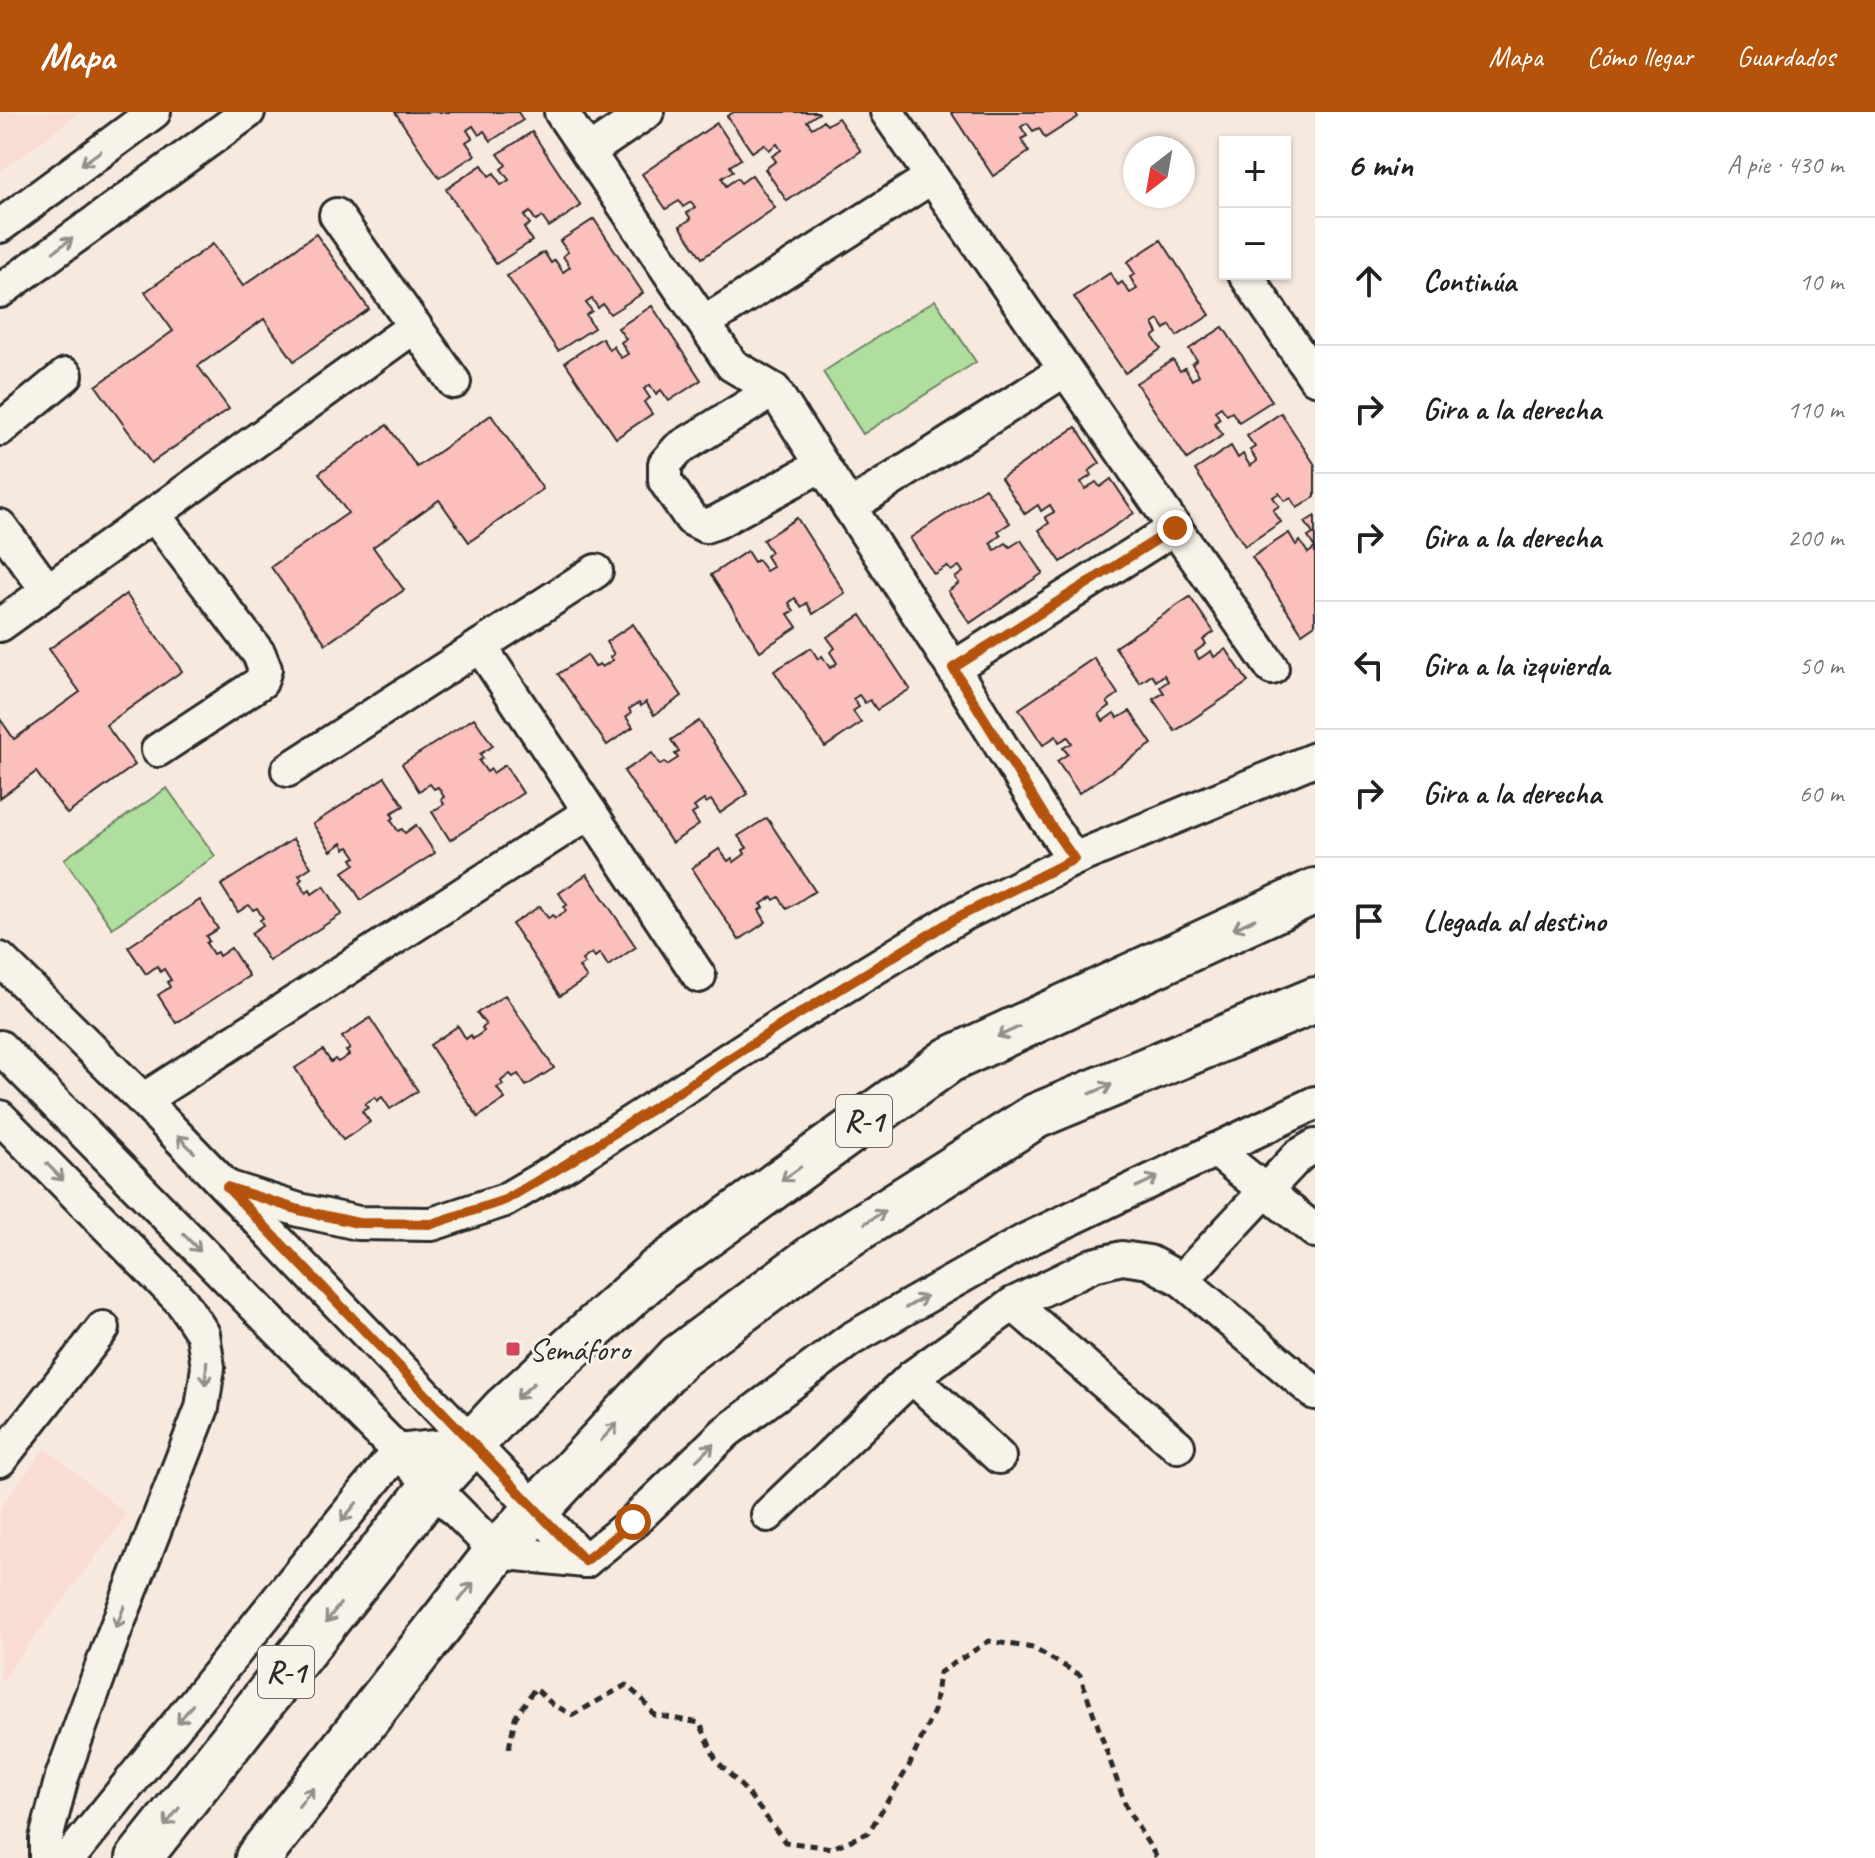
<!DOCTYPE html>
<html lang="es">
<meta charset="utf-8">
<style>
body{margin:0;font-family:Caveat,sans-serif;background:#f2f2f2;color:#202124}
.controls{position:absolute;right:24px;top:24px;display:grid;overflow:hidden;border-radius:0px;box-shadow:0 2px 6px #0004}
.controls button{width:72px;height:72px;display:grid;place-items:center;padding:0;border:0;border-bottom:2px solid #e0e0e0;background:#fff;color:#202124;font:40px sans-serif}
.compass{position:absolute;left:1123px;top:24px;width:72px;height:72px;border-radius:50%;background:#fff;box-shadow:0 2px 6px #0004;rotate:211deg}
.stop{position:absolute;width:24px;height:24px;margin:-18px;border:6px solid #b45309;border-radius:50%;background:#fff}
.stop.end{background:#b45309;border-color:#fff;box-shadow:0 2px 8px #0008}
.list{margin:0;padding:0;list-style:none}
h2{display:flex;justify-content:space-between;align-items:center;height:104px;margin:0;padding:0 32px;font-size:34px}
h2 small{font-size:26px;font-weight:400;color:#757577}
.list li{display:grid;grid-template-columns:52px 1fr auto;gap:24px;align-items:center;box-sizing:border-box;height:128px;padding:0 32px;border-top:2px solid #e0e0e0}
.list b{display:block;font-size:30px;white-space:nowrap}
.list em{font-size:26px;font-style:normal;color:#757577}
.icon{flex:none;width:44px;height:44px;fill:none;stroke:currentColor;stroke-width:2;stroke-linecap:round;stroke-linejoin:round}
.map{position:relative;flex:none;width:1315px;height:1746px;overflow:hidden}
header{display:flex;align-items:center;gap:48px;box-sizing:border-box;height:112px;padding:0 40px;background:#b45309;color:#fff}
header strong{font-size:38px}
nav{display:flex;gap:44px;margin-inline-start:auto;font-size:28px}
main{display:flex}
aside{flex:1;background:#fff}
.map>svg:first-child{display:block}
</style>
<header>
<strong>Mapa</strong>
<nav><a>Mapa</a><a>Cómo llegar</a><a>Guardados</a></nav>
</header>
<main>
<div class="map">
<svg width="1315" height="1746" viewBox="0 0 1315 1746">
<rect width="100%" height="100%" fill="#f8e9df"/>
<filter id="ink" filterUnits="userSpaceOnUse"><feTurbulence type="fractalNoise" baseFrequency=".0125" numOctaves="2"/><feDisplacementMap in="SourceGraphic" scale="16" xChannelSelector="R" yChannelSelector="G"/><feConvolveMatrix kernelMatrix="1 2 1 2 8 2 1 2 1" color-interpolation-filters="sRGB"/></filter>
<g filter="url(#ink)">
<g fill="#f9dcd4">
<path d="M0 0H82L0 59Z"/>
<path d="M45 1336 127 1403 0 1571V1396Z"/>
</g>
<g fill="#afde9e" stroke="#6d8464" stroke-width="2">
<path d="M935 188 976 250 863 322 823 260Z"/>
<path d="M167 676 215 744 112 816 64 747Z"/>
</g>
<g fill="#fbbfbc" stroke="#2b2b2b" stroke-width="2">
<path d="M395 0H518L523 8 491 29 484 19 479 23 473 14 467 18 472 26 466 30 475 43 439 66Z"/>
<path d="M734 0H818L819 1 807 9 812 16 823 9 827 13 838 6 861 39 787 89 765 57 776 49 772 44 781 38 777 32 769 38 764 32 752 40 727 4Z"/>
<path d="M951 0H1075L1078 5 1045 26 1039 16 1033 19 1027 11 1021 15 1027 24 1021 27 1029 40 993 64Z"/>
<path d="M717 11 741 47 730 54 733 59 722 66 726 74 737 66 741 71 752 63 775 96 702 146 680 114 691 107 687 101 695 96 691 90 683 95 679 89 666 97 642 62Z"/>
<path d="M532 20 581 94 549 115 542 105 536 109 530 100 524 104 530 112 524 116 532 129 496 152 446 77 482 53 489 64 494 61 501 73 509 68 501 57 506 53 498 42Z"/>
<path d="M594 107 643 181 610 202 603 192 598 196 592 187 586 191 592 199 586 203 594 216 558 239 507 164 544 140 551 151 555 148 563 160 570 155 563 144 568 140 560 129Z"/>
<path d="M316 122 369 197 294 249 264 207 198 254 229 297 151 351 96 274 173 219 145 180 213 132 243 174Z"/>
<path d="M1161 128 1210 203 1177 224 1170 213 1165 217 1159 208 1153 212 1158 221 1153 225 1161 237 1125 261 1074 185 1110 161 1118 173 1122 170 1130 181 1137 177 1130 165 1135 162 1127 150Z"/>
<path d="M652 194 701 268 669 289 661 278 656 282 650 273 644 277 650 286 644 290 652 302 616 326 565 250 602 226 609 238 613 234 621 246 628 242 621 230 626 227 618 216Z"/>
<path d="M1223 215 1272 289 1239 310 1232 300 1227 303 1221 295 1215 299 1220 307 1214 311 1223 323 1187 347 1136 271 1173 248 1180 259 1185 256 1192 268 1199 263 1192 252 1197 248 1189 237Z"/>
<path d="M1281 301 1315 353V385L1297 396 1291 386 1285 389 1279 381 1273 385 1279 394 1273 398 1281 410 1245 434 1195 358 1231 334 1238 346 1243 342 1250 354 1257 349 1250 338 1255 335 1247 324Z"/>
<path d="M491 303 543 377 469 430 439 388 373 435 404 478 326 532 271 455 348 401 319 361 387 313 417 355Z"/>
<path d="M1076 315 1100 351 1089 359 1092 363 1081 370 1085 377 1096 370 1100 375 1111 367 1134 401 1061 450 1039 418 1049 411 1045 405 1054 400 1050 393 1041 399 1038 393 1025 402 1001 366Z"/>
<path d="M985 376 1010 411 998 419 1001 423 990 431 995 438 1006 431 1010 435 1021 428 1043 461 970 511 948 479 959 471 955 466 963 460 959 454 951 459 947 454 934 462 910 426Z"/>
<path d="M1315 404V436L1308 425 1313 422 1305 410Z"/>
<path d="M797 406 845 481 813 502 807 491 801 495 795 486 789 491 794 499 788 502 797 515 760 539 711 463 747 439 754 450 758 448 766 459 773 455 766 444 771 440 763 428Z"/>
<path d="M1289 421 1296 433 1300 429 1308 441 1315 436V512L1302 521 1252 445Z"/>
<path d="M126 482 182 559 106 613 135 653 67 702 36 660 0 686V607L14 627 80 580 49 537Z"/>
<path d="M1190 485 1214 520 1203 528 1206 532 1195 540 1199 547 1211 539 1214 545 1226 537 1248 570 1175 619 1153 587 1164 581 1160 575 1168 569 1164 563 1156 569 1152 563 1140 571 1115 535Z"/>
<path d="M861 503 910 577 877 598 870 588 865 591 859 583 853 587 859 595 853 599 861 611 825 635 774 559 811 536 818 547 822 544 830 556 837 551 830 540 835 536 827 525Z"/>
<path d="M633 512 682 584 654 603 646 590 641 594 639 591 629 597 631 601 626 605 633 615 607 633 558 562 587 543 595 555 599 552 602 555 613 548 610 545 614 542 606 530Z"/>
<path d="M1094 546 1118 582 1107 590 1110 594 1099 602 1103 609 1114 601 1118 606 1130 599 1152 632 1079 681 1057 649 1068 642 1063 636 1072 631 1068 625 1059 630 1056 624 1043 633 1019 597Z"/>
<path d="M474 606 493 634 480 642 483 646 479 649 487 660 491 657 493 661 505 653 523 681 450 728 432 700 444 692 441 687 444 685 438 675 434 677 430 672 419 679 402 652Z"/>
<path d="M699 609 748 682 720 701 711 688 706 691 704 688 694 695 697 699 692 702 699 713 672 731 624 659 652 641 660 653 665 650 667 653 678 646 675 642 679 640 671 628Z"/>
<path d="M385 665 404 694 391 701 394 706 391 708 398 719 402 717 405 721 416 713 435 741 361 788 343 760 355 752 352 747 356 745 349 735 345 737 342 731 331 739 313 712Z"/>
<path d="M767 706 815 779 787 797 779 785 774 788 772 785 761 792 764 795 759 798 766 810 739 828 692 756 719 737 728 749 732 746 734 750 745 742 743 738 747 736 738 724Z"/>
<path d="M293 727 311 755 299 763 302 767 299 770 306 781 310 778 312 782 324 774 342 802 269 849 251 821 263 813 260 808 263 806 257 796 253 798 249 793 238 800 221 773Z"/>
<path d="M587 762 636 835 608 854 600 841 595 845 592 841 582 848 585 852 579 855 587 866 560 884 512 812 540 794 548 806 553 803 555 806 566 799 564 795 567 793 559 781Z"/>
<path d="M200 788 218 817 206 824 209 829 206 831 213 842 217 840 219 844 231 836 249 864 176 911 158 883 170 875 167 870 171 868 164 857 160 860 157 854 146 862 128 835Z"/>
<path d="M505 883 554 956 526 974 518 962 513 965 510 962 501 969 503 973 497 976 505 987 478 1005 430 933 458 914 466 927 471 923 473 927 484 919 482 916 486 913 477 901Z"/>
<path d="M370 906 418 979 390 997 382 985 377 989 375 985 365 992 368 996 362 999 370 1010 343 1028 295 956 323 938 331 950 335 947 338 950 349 943 346 939 350 937 342 925Z"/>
</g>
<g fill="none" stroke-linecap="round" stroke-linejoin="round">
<g stroke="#2b2b2b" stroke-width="38">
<g id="minor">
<path d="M561 0 732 253 774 278 953 556 1045 705 1074 747"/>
<path d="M887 0 1272 556"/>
<path d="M588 40 647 0"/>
<path d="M336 103 454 270"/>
<path d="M0 114 154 0"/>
<path d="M1245 162 1315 266"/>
<path d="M0 179 248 0"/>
<path d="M704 211 932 65"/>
<path d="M774 278 678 337 665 352V369L691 407 705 414 717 410 822 353"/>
<path d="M0 317 66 263"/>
<path d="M849 395 1065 258"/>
<path d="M154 403 259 542 265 557 261 570 158 638"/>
<path d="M0 414 48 479"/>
<path d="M0 513 415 214"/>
<path d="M480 534 699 864"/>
<path d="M953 556 1175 416"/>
<path d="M288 658 596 459"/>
<path d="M0 847 143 988 585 1449"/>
<path d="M0 935 497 1440 585 1449"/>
<path d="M143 988 590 700"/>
<path d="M0 1005 182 1190 203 1222 208 1255 202 1296 113 1524 62 1665 46 1727V1746"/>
<path d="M1215 1038 1315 1119"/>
<path d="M227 1075 299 1098 358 1111 432 1112 505 1088 568 1051 786 910 958 805 1074 747 1315 647"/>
<path d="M1182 1168 1315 1281"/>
<path d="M1013 1192 1178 1334"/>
<path d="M912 1265 999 1345"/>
<path d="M0 1348 103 1216"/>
<path d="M768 1403 912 1265 1013 1192 1093 1153 1122 1146 1149 1150 1182 1168 1298 1044 1315 1034"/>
<path d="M585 1449 633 1410 726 1320 851 1227 1026 1128 1315 991"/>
<path d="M69 1746 398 1339 472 1331"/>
</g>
</g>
<g stroke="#2b2b2b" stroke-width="50">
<g id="primary">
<path d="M139 1746 433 1374 505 1296 658 1158 949 948 1315 779"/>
<path d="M258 1746 497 1440 679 1245 815 1144 1036 1004 1315 888"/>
</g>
</g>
<path stroke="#2b2b2b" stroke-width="5" stroke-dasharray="8 6" stroke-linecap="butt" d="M509 1636 515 1606 535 1576 552 1592 573 1603 626 1573 643 1588 654 1603 700 1611 716 1648 747 1680 785 1730 832 1736 868 1721 909 1654 934 1599 939 1561 989 1529 1033 1536 1080 1563 1127 1697 1157 1746"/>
<use href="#minor" stroke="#f7f3e8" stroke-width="32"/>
<use href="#primary" stroke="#f7f3e8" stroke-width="44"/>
</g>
<defs><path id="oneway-shaft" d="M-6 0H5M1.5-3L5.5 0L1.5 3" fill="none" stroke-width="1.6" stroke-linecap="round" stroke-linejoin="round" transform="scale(2)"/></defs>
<g stroke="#918f8a">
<use href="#oneway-shaft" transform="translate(91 46) rotate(144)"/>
<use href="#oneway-shaft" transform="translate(63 133) rotate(-36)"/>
<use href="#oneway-shaft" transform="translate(1244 812) rotate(155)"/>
<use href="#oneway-shaft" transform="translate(1008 920) rotate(155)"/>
<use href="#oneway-shaft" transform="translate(1101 977) rotate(-23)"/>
<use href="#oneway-shaft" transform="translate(186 1032) rotate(-134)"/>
<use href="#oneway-shaft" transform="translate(55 1060) rotate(46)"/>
<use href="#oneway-shaft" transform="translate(791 1062) rotate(144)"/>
<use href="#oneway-shaft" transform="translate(1147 1070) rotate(-25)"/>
<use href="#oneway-shaft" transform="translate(875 1105) rotate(-32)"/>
<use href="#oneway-shaft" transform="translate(192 1131) rotate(46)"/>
<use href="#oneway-shaft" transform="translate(916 1190) rotate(-30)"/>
<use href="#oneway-shaft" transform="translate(206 1261) rotate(93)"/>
<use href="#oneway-shaft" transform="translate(525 1279) rotate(138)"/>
<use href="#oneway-shaft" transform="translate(609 1320) rotate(-47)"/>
<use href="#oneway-shaft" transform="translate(705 1340) rotate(-44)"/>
<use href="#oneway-shaft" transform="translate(349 1400) rotate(129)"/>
<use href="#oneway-shaft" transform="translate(466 1480) rotate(-52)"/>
<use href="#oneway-shaft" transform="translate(333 1501) rotate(128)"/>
<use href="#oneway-shaft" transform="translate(120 1505) rotate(111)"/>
<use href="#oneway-shaft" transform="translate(185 1602) rotate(129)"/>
<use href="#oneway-shaft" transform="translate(306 1685) rotate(-52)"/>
<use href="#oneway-shaft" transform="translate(172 1705) rotate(128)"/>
</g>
</g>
<g fill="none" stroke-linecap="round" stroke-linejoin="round" filter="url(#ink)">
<path stroke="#b45309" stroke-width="10" d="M633 1410 585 1449 227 1075 299 1098 358 1111 432 1112 505 1088 568 1051 786 910 958 805 1074 747 1045 705 953 556 1175 416"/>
</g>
<rect fill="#d1495b" stroke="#f7f3e8" stroke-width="3" x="505" y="1229" width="16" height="16" rx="4"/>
<g text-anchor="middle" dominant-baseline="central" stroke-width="6" stroke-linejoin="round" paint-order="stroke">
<g fill="#f7f3e8" stroke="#686764" stroke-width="2">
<rect x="836" y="983" width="56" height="52" rx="6"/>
<rect x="258" y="1534" width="56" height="52" rx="6"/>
</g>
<g font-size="30" font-weight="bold" fill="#2b2b2b">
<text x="864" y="1009">R-1</text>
<text x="286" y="1560">R-1</text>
</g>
<g font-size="32" fill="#2b2b2b" stroke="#f7f3e8" text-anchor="start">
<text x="529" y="1237">Semáforo</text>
</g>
</g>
</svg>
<div class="controls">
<button>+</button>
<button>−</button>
</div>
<svg class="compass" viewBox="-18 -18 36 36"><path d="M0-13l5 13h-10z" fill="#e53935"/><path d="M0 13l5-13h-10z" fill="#757577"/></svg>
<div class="stop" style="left:633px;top:1410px"></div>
<div class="stop end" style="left:1175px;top:416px"></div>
</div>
<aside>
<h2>6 min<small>A pie · 430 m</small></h2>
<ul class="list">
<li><svg class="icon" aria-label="ahead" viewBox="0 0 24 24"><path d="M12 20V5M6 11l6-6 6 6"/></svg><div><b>Continúa</b></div><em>10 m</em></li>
<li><svg class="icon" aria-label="right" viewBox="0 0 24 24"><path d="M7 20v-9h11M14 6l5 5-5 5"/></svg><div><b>Gira a la derecha</b></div><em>110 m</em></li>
<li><svg class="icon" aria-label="right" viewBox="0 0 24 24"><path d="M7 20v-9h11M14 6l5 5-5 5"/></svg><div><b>Gira a la derecha</b></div><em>200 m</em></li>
<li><svg class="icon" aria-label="left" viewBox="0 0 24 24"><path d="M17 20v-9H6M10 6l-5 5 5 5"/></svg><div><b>Gira a la izquierda</b></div><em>50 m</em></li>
<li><svg class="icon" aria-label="right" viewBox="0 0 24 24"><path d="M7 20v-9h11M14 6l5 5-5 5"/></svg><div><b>Gira a la derecha</b></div><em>60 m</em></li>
<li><svg class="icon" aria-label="arrive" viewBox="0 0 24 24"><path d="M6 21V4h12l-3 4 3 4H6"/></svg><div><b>Llegada al destino</b></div></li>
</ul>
</aside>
</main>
